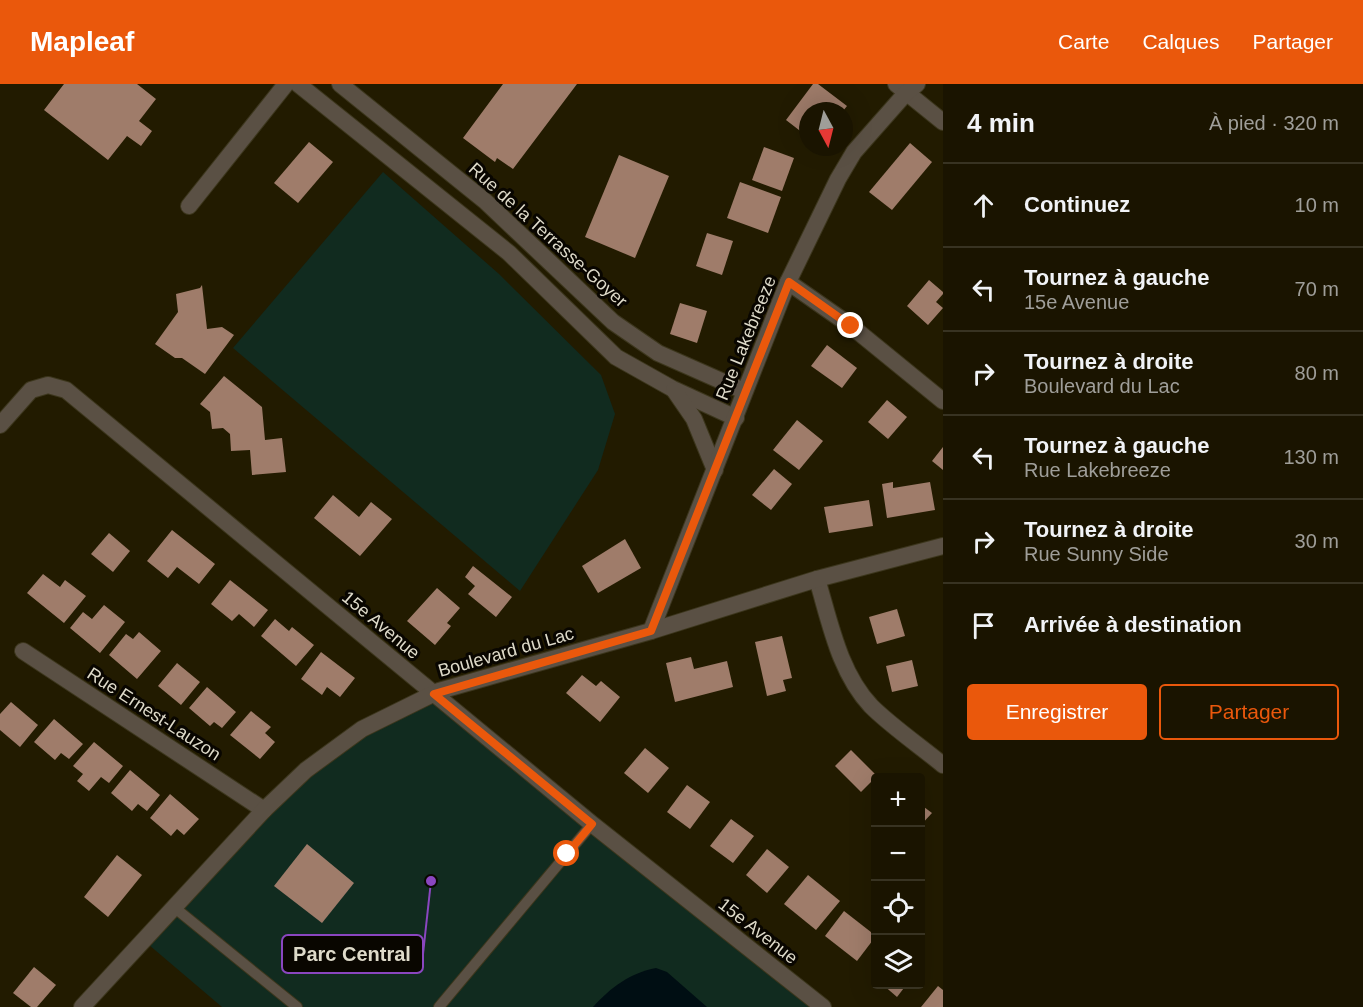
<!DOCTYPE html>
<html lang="fr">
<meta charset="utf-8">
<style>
body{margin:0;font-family:Arial,sans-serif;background:#231d0a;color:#f1f3f6}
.controls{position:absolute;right:18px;bottom:18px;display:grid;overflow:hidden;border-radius:6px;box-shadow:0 6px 24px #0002}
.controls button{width:54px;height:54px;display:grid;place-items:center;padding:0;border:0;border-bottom:2px solid #383322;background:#1a1400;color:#f1f3f6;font:30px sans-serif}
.compass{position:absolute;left:799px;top:18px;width:54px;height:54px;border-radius:50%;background:#1a1400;box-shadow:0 6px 24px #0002;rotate:173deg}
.stop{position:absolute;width:18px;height:18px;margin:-14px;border:4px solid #ea580c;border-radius:50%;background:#fff}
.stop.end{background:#ea580c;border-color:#fff;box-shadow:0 2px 6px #0008}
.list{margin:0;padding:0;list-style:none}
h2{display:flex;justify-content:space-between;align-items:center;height:78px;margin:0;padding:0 24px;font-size:26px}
h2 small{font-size:20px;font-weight:400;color:#9f9e99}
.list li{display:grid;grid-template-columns:39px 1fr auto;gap:18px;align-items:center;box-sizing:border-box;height:84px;padding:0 24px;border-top:2px solid #383322}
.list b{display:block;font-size:22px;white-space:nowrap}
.list p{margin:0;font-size:20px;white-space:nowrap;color:#9f9e99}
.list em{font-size:20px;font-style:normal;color:#9f9e99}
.actions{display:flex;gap:12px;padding:18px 24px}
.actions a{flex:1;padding:14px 0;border:2px solid #ea580c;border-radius:6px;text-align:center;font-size:21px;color:#ea580c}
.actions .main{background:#ea580c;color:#fff}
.icon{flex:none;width:33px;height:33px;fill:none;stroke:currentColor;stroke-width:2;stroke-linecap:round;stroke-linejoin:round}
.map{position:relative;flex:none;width:943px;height:923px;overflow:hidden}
header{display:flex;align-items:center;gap:36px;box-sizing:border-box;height:84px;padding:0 30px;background:#ea580c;color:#fff}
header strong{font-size:28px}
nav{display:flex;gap:33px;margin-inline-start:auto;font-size:21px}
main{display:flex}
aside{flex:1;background:#1a1400}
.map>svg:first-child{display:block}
</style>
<header>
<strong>Mapleaf</strong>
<nav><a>Carte</a><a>Calques</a><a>Partager</a></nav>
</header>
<main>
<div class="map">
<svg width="943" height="923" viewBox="0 0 943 923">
<rect width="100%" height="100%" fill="#221b00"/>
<g fill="#112b1f">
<path d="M383 88 499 190 601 291 615 330 598 386 520 507 233 264Z"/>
<path d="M426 607 823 923H222L142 855 306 686Z"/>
</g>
<path fill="#000e13" d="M656 884 667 888 707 923H593C611 903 630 889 656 884Z"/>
<g fill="#9f7c6a">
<path d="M64 0H137L156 15 139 37 152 47 141 62 127 52 108 76 44 26Z"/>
<path d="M503 0H577L513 85 497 74 495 78 463 54Z"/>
<path d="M813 0H818L847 22 843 27H808V53L786 36Z"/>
<path d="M309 58 333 78 298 119 274 99Z"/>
<path d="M910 59 932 78 892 126 869 108Z"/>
<path d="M764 63 794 74 782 107 752 96Z"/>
<path d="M619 71 669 92 635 174 585 153Z"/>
<path d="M740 98 781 113 768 149 727 134Z"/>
<path d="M707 149 733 157 722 191 696 182Z"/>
<path d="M929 196 943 208V210L936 218 943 224 928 241 907 222Z"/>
<path d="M202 201 207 245 222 243 234 251 205 290 182 274H175L155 260 178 228 176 210 200 204Z"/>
<path d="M680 219 707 227 697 259 670 250Z"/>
<path d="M827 261 857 284 842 304 811 282Z"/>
<path d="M224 292 262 323 265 356 282 354 286 388 252 391 250 366 231 367 230 350 223 344 212 345 210 328 200 320Z"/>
<path d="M887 316 907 333 888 355 868 338Z"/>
<path d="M797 336 823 357 799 386 773 366Z"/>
<path d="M943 363V386L932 377Z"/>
<path d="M774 385 792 400 771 426 752 411Z"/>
<path d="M893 398V404L930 398 935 426 887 434 882 400Z"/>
<path d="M333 411 359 433 371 418 392 435 360 472 314 434Z"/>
<path d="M869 416 873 442 829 449 824 423Z"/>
<path d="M172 446 215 480 199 500 177 483 168 494 147 477Z"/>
<path d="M109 449 130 467 113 488 91 470Z"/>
<path d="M625 455 641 484 598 509 582 482Z"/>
<path d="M473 482 512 513 496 533 468 510 475 502 465 493Z"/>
<path d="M43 490 60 503 65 496 86 512 64 539 27 509Z"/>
<path d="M230 496 268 526 254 543 239 530 232 537 211 520Z"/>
<path d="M437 504 460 524 447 539 451 542 435 561 407 537Z"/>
<path d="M104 521 125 538 100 569 70 544 83 528 92 535Z"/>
<path d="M897 525 905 552 877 560 869 533Z"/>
<path d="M275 535 289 547 292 543 314 561 296 582 261 552Z"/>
<path d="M139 548 161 567 137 595 109 571 126 550 133 555Z"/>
<path d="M782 552 792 594 783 596 786 607 767 612 755 558Z"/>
<path d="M321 568 355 594 340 613 327 603 322 611 301 595Z"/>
<path d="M691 573 694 585 727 577 733 603 675 618 666 579Z"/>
<path d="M912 576 918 602 892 608 886 582Z"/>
<path d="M177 579 200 598 181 621 158 602Z"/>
<path d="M582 591 596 602 601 597 620 613 600 638 566 609Z"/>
<path d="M207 603 236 628 222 644 214 638 210 642 189 624Z"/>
<path d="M11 618 38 641 20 663 0 646V630Z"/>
<path d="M251 627 271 643 265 649 275 658 260 675 230 651Z"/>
<path d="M54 635 83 660 69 675 61 669 55 676 34 658Z"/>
<path d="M94 658 123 682 109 699 101 693 89 707 77 697 83 690 73 682Z"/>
<path d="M645 664 669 684 648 709 624 689Z"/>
<path d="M851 666 877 692 861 708 835 682Z"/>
<path d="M130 686 160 711 147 727 138 720 132 727 111 709Z"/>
<path d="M687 701 710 718 690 745 667 728Z"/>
<path d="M170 710 199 735 184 751 177 745 171 752 150 734Z"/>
<path d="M920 720 932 729 920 742Z"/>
<path d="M731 735 754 752 733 779 710 762Z"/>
<path d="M307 760 354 799 322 839 274 802Z"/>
<path d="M767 765 789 783 767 809 746 791Z"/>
<path d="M117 771 142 791 108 833 84 813Z"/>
<path d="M808 791 840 817 816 846 784 820Z"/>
<path d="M844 827 876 852 857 877 825 852Z"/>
<path d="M34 883 56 901 37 923H31L13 909Z"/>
<path d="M882 900H907L897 913Z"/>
<path d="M938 902 943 906V923H921Z"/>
</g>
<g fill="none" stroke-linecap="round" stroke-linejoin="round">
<g stroke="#3c361c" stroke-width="12">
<g id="service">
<path d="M175 824 297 923"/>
<path d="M439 923 592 740"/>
</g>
</g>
<g stroke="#3c361c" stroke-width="18">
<g id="minor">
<path d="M298 0 509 169 616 273 673 305 736 334"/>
<path d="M340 0 485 117 613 238 658 269 744 307"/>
<path d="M896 0 943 38"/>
<path d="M189 122 286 0"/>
<path d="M788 198 851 242 943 317"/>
<path d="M674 306 694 335 715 386"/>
<path d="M0 341 31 306 48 301 66 306 592 740 823 923"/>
<path d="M817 495C830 538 839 588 871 622 891 642 920 662 943 681"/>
<path d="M651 547 788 198 838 95 854 68 906 9 917 0"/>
<path d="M23 567 264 726"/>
</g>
</g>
<g stroke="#3c361c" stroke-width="18">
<path id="tertiary" d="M82 923 264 726 306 686 362 645 439 607 651 547 817 495 943 462"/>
</g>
<use href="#service" stroke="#5a5044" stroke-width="10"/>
<use href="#minor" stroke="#5a5044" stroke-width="16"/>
<use href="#tertiary" stroke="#5a5044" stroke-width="16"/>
</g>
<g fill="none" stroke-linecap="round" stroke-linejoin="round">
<path stroke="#ea580c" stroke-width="8" d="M567 770 592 740 434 610 651 547 789 198 851 242"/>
</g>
<g text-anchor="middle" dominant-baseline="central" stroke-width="6" stroke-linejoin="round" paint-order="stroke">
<g font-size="18" fill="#dedac9" stroke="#090600">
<text transform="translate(548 151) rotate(42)">Rue de la Terrasse-Goyer</text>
<text transform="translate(746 254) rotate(-68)">Rue Lakebreeze</text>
<text transform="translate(381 541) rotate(40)">15e Avenue</text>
<text transform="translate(506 568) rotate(-16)">Boulevard du Lac</text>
<text transform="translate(154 630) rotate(33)">Rue Ernest-Lauzon</text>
<text transform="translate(758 847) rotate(38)">15e Avenue</text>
</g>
</g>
<path fill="none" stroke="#8a46c0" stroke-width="2" d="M431 797L423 870"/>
<circle fill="#8a46c0" stroke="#090600" stroke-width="2" cx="431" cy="797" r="6"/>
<rect fill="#090600" stroke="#8a46c0" stroke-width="2" x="282" y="851" width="141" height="38" rx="6"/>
<g font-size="20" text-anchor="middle" font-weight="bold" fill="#dedac9">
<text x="352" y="877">Parc Central</text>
</g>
</svg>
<div class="controls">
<button>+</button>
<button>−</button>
<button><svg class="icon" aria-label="locate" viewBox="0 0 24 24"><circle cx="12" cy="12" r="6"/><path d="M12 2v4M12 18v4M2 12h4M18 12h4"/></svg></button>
<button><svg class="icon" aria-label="layers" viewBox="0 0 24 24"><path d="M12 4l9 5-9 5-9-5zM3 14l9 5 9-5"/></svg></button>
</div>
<svg class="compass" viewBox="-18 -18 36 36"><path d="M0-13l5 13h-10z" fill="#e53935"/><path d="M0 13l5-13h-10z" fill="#9f9e99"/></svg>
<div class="stop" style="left:567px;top:770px"></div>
<div class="stop end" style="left:851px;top:242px"></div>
</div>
<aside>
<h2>4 min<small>À pied · 320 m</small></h2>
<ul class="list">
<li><svg class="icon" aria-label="ahead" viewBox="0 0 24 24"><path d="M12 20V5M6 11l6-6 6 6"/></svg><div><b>Continuez</b></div><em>10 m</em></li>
<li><svg class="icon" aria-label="left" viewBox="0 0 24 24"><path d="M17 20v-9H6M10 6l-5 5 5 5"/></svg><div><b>Tournez à gauche</b><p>15e Avenue</p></div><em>70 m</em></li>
<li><svg class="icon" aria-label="right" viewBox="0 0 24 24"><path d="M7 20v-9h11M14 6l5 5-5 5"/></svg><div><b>Tournez à droite</b><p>Boulevard du Lac</p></div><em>80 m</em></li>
<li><svg class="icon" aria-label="left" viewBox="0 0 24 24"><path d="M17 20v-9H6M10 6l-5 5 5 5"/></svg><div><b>Tournez à gauche</b><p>Rue Lakebreeze</p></div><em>130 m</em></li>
<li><svg class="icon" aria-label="right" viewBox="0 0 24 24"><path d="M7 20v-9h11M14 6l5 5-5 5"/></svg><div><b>Tournez à droite</b><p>Rue Sunny Side</p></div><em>30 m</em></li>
<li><svg class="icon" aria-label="arrive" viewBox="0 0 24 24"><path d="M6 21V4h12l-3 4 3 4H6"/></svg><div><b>Arrivée à destination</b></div></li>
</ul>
<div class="actions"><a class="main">Enregistrer</a><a>Partager</a></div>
</aside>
</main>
